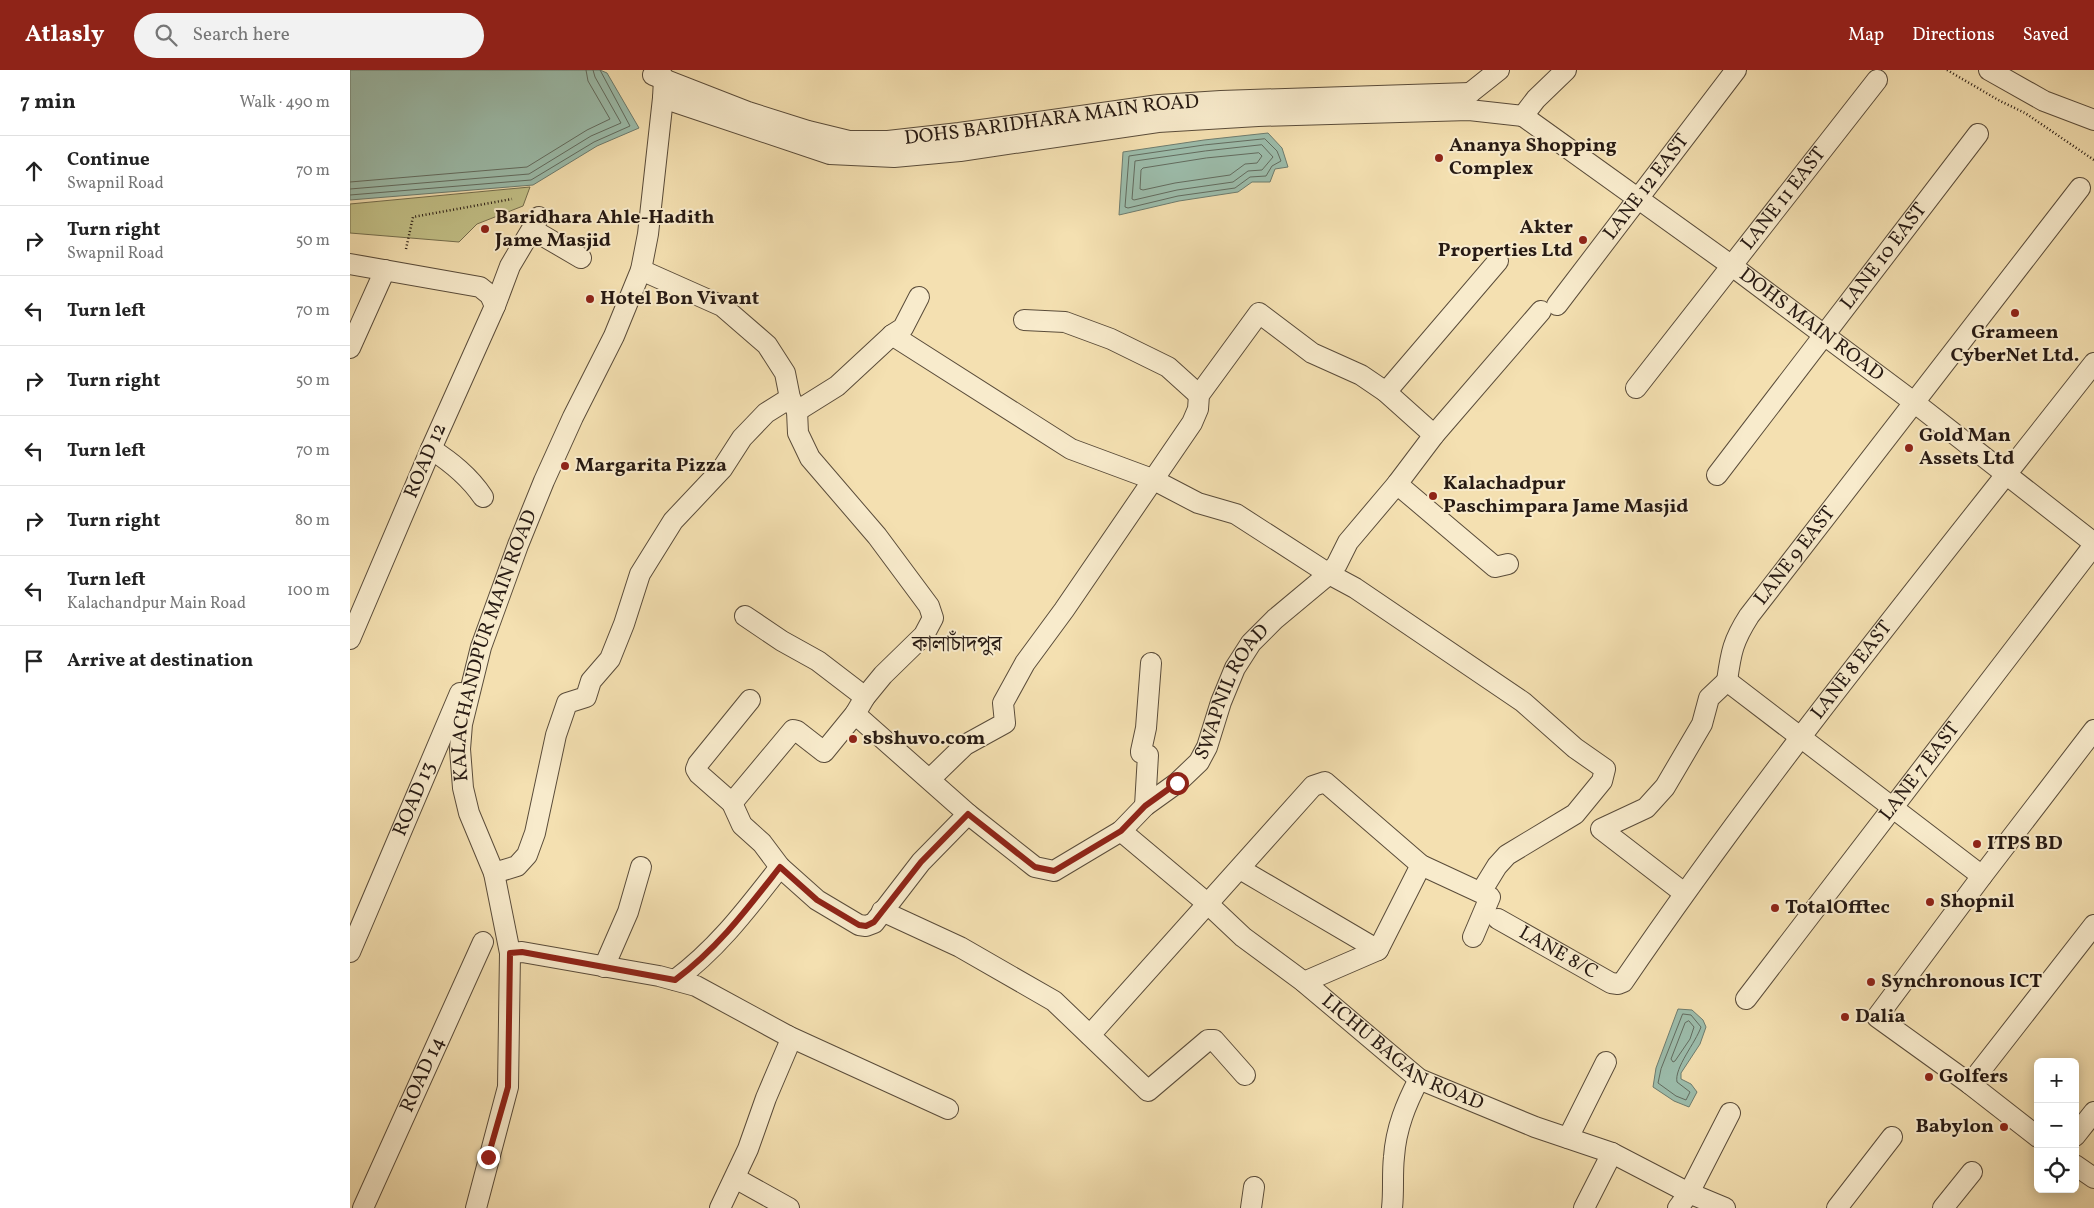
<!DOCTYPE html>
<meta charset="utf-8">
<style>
body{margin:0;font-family:Vollkorn,"Noto Serif Bengali",serif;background:#f2f2f2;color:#222}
.controls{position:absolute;right:15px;bottom:15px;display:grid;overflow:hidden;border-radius:8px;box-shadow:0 2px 12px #0003}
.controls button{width:45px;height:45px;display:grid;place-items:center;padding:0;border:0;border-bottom:1px solid #e0e0e0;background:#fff;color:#222;font:25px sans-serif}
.stop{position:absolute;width:15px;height:15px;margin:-11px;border:4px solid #8f2418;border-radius:50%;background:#fff}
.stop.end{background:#8f2418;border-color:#fff;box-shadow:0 1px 5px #0008}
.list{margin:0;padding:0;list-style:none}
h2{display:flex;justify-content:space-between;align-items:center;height:65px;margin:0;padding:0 20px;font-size:21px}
h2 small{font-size:16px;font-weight:400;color:#767676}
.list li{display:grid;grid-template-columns:32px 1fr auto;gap:15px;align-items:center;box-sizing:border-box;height:70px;padding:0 20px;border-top:1px solid #e0e0e0}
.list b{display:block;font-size:19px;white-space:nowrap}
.list p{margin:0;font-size:16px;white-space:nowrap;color:#767676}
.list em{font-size:16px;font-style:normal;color:#767676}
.icon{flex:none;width:28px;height:28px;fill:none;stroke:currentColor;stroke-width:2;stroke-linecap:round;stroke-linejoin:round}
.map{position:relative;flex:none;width:1744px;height:1138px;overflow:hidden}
header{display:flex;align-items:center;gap:30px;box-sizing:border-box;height:70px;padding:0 25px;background:#8f2418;color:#fff}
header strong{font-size:24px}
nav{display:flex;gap:28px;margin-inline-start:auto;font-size:18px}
.search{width:350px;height:45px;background:#f2f2f2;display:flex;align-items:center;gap:12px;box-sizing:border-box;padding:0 18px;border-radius:28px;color:#767676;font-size:19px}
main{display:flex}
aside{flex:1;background:#fff}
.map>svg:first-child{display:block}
</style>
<header>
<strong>Atlasly</strong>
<div class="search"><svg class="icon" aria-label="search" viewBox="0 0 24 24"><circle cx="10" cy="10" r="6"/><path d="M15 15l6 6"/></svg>Search here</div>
<nav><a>Map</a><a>Directions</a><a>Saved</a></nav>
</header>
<main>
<aside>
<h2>7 min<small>Walk · 490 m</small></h2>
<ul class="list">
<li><svg class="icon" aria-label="ahead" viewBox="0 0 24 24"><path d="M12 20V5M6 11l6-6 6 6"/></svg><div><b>Continue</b><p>Swapnil Road</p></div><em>70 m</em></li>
<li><svg class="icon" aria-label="right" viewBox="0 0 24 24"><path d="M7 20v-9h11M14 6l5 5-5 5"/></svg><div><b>Turn right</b><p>Swapnil Road</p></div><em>50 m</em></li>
<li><svg class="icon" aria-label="left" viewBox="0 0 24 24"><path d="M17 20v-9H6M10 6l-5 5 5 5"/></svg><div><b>Turn left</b></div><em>70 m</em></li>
<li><svg class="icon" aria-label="right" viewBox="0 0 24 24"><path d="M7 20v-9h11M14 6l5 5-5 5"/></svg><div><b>Turn right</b></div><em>50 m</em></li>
<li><svg class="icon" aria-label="left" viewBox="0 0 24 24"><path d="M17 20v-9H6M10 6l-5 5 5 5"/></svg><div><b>Turn left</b></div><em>70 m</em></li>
<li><svg class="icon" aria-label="right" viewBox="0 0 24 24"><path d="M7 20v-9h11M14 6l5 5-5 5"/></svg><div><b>Turn right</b></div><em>80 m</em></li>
<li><svg class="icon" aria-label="left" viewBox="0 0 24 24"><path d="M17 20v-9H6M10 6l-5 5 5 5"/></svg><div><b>Turn left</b><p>Kalachandpur Main Road</p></div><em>100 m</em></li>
<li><svg class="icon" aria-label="arrive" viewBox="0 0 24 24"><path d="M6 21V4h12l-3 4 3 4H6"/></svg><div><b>Arrive at destination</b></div></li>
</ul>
</aside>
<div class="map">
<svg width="1744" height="1138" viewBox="0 0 1744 1138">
<rect width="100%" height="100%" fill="#f4e0b1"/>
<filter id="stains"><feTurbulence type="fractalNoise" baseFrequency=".004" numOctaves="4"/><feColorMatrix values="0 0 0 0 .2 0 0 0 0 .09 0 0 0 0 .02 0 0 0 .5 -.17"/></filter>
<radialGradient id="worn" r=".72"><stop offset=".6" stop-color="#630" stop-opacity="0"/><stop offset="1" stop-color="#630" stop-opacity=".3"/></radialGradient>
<path fill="#c2c087" stroke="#746d4d" d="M180 117 173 136 127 154 109 172 0 163V134Z"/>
<g fill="#9cbdac" stroke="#6d7c6f">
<path d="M0 0H250L257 3 289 58 247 76 183 115 0 130Z"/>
<path d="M918 63 932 78 938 97 925 99 920 112H902L888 122 829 131 769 145 773 82 854 70Z"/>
<path d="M1328 939 1342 940 1353 950 1356 957 1350 974 1331 1003V1009L1341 1014 1347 1022 1339 1037 1324 1031 1303 1017 1306 998Z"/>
</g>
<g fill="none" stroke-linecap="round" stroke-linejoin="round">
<g stroke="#626c60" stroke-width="1">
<path d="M915 69 927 81 931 91 922 96 916 106 900 107 885 118 828 126 778 138 775 137 779 86 854 75Z"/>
<path d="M912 75 923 87 912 100 898 101 883 112 827 120 784 130 782 129 785 91 855 81Z"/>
<path d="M909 83 912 86 907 93 895 94 880 105 825 113 793 120 790 119 791 100 793 98 856 88Z"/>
<path d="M0 112 177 97 237 60 260 49 238 11 236 0"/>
<path d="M0 119 179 104 241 66 271 53 245 7 243 0"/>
<path d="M0 125 181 110 244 72 280 56 250 0"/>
<path d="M1333 944 1341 945 1351 957C1346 972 1324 998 1327 1012L1340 1022 1336 1030 1326 1026 1308 1013 1311 999Z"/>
<path d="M1339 951 1344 957 1340 969 1325 991 1323 992 1321 989 1335 953Z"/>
</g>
<g stroke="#5a4c3a" stroke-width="22">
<g id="minor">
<path d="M1639 0 1694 31 1744 50"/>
<path id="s1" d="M303 5 398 42 458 61 499 71H538L609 63 809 35 871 31 1120 23"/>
<path d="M1120 23 1149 0"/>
<path d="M313 28 480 84 544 87 610 81 808 52 908 46 1119 40 1173 46"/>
<path id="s2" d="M1173 46 1382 196 1565 333 1744 473"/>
<path d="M1173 46 1186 29 1216 0"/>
<path d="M183 160 231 188"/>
<path d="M0 194 130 217 140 225 145 236 81 379 0 569"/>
<path d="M291 200 372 236 417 275 435 303 440 328 447 341 448 363 460 388 527 466 579 536 583 548 574 565 533 605 515 627 505 644 474 682 447 661 443 660 382 733"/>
<path id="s3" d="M1207 235 1386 0"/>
<path d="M145 236 160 196 189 147"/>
<path d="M674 250 715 252 761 269 818 297 849 325"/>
<path d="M542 265 721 379 802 409 848 433 886 444 979 504 1005 518 1173 632 1225 678 1255 699 1252 711 1225 744 1157 785 1147 796 1131 822"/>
<path d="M0 278 35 200"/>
<path id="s4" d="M1286 318 1527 10"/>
<path d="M1036 322 1148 191"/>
<path d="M447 341 487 316 542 265 553 258 569 227"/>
<path d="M81 379C101 392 119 406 133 427"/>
<path id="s5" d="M1367 405 1628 64"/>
<path d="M1047 414 1145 497 1158 494"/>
<path d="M395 546 432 571 468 591 515 627"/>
<path id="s6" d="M1377 611C1381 582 1383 571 1399 546L1730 118"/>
<path d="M1377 611 1632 806"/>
<path d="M400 630 348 694 346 699 349 704 382 733 392 755 412 773 430 797 467 830 509 855 516 856 524 853 571 792 618 744"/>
<path id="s7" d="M505 644 618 744 685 797 704 801 771 761 795 736 827 713 849 692 857 677 871 632 885 598 901 573 925 549 979 504 987 494 998 472 1047 414 1084 365 1191 241"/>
<path d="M580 709 615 675 655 653 653 633 675 593 714 540 842 353 848 339 849 325 909 243 962 283 1011 305 1036 322 1084 365"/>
<path d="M795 736 798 685 791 683V681L796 658 801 593"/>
<path id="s8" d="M771 761 858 834 893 867 954 912 1069 1009 1185 1057 1262 1083 1339 1123 1375 1138"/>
<path d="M890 799 1028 880"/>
<path d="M144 803 167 796 177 785 185 763 206 665 217 633 236 627 241 611 260 589 274 554 290 504 323 451 372 399 392 368 416 343 440 328"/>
<path d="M1334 823 1251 759 1296 738 1315 717 1352 654 1359 628 1377 611"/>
<path d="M532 841 610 877 704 931 798 1021 858 970H864L895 1005"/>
<path id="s9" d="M1148 849 1261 913 1268 914 1273 912C1419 698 1584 497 1744 293"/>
<path id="s10" d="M0 882 110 623"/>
<path d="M160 883 172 882 309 906 346 916 438 966 598 1039"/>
<path d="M254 897 278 842 291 797"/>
<path d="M325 910C368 878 397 839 430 797"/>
<path d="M954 912 1028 880 1071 795"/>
<path id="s11" d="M1396 929 1744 475"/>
<path d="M740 965 963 716 975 712 1071 795 1140 827 1123 867"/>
<path d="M1620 1014 1744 855"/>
<path d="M1725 1066 1744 1042"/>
<path d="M1688 1067 1620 1014 1527 947 1632 806 1744 660"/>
<path d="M1218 1068 1256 992"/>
<path d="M1725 1095 1744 1108"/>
<path d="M385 1108 439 1138"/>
<path id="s12" d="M13 1138 133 872"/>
<path id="s13" d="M126 1138 158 1017 160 883 144 803 119 743 113 718 110 679 112 654 131 577 168 475 194 411 223 347 264 266 291 200 298 164 313 28 314 9 309 0"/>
<path d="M370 1138 398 1079 416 1028 439 974 438 966"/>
<path d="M901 1138 904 1117"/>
<path d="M1042 1138C1044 1121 1042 1104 1044 1087 1046 1058 1056 1034 1069 1009"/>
<path d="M1234 1138 1262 1083"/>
<path d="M1328 1138 1339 1123 1380 1043"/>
<path d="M1487 1138 1542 1067"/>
<path d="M1593 1138 1622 1102"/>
</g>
</g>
<g stroke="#271a13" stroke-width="2.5" stroke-dasharray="1 2.5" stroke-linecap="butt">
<path d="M1597 0 1650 31 1675 43 1744 90"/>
<path d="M56 179 63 147 162 129"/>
</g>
<use href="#minor" stroke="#f8ebcc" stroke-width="20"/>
</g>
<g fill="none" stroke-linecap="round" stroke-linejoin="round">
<path stroke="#8f2418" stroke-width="6" d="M138 1087 158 1017 160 883 172 882 325 910C368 878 397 839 430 797L467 830 509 855 516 856 524 852 571 792 618 744 685 797 704 801 771 761 795 736 827 713"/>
</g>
<g fill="#8f2418" stroke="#f8ebcc" stroke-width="2">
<circle cx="1089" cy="88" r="5"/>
<circle cx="135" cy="159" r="5"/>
<circle cx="1233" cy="170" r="5"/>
<circle cx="240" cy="229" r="5"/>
<circle cx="1665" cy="243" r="5"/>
<circle cx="1559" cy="378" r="5"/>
<circle cx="215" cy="396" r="5"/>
<circle cx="1083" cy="426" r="5"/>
<circle cx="503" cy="669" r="5"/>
<circle cx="1627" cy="774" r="5"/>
<circle cx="1580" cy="832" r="5"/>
<circle cx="1425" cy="838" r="5"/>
<circle cx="1521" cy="912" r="5"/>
<circle cx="1495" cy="947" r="5"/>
<circle cx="1579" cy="1007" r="5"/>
<circle cx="1654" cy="1057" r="5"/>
</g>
<g text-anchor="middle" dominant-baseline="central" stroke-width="4" stroke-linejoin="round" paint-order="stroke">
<g font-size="20" fill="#271a13" stroke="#f8ebcc">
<text stroke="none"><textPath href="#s1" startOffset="411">DOHS BARIDHARA MAIN ROAD</textPath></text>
<text stroke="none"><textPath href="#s3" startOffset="148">LANE 12 EAST</textPath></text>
<text stroke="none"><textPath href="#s4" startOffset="240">LANE 11 EAST</textPath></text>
<text stroke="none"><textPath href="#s5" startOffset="275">LANE 10 EAST</textPath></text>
<text stroke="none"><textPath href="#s2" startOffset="356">DOHS MAIN ROAD</textPath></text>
<text transform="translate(76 391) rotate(-67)">ROAD 12</text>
<text stroke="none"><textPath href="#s6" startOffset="145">LANE 9 EAST</textPath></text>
<text stroke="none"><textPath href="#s13" startOffset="579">KALACHANDPUR MAIN ROAD</textPath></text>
<text stroke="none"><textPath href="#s9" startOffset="529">LANE 8 EAST</textPath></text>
<text stroke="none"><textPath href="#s7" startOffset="516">SWAPNIL ROAD</textPath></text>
<text stroke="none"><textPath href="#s11" startOffset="286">LANE 7 EAST</textPath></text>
<text stroke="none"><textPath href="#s10" startOffset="166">ROAD 13</textPath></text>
<text stroke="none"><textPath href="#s9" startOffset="69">LANE 8/C</textPath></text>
<text stroke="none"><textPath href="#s8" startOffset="360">LICHU BAGAN ROAD</textPath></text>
<text stroke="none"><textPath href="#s12" startOffset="146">ROAD 14</textPath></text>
</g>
<g font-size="20" font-weight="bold" fill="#271a13" stroke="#f8ebcc" text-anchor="start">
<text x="1099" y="76">Ananya Shopping<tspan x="1099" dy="23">Complex</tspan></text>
<text x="145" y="148">Baridhara Ahle-Hadith<tspan x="145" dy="23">Jame Masjid</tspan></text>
<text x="1223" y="158" text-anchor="end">Akter<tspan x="1223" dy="23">Properties Ltd</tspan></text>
<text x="250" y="229">Hotel Bon Vivant</text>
<text x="1665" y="263" text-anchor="middle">Grameen<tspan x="1665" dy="23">CyberNet Ltd.</tspan></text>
<text x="1569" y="366">Gold Man<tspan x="1569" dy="23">Assets Ltd</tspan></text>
<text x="225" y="396">Margarita Pizza</text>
<text x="1093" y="414">Kalachadpur<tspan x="1093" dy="23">Paschimpara Jame Masjid</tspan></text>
<text x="513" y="669">sbshuvo.com</text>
<text x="1637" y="774">ITPS BD</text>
<text x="1590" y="832">Shopnil</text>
<text x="1435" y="838">TotalOfftec</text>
<text x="1531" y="912">Synchronous ICT</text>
<text x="1505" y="947">Dalia</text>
<text x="1589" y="1007">Golfers</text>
<text x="1644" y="1057" text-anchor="end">Babylon</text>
</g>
<g font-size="22" fill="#271a13" stroke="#f8ebcc">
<text x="607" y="575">কালাচাঁদপুর</text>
</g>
</g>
<rect width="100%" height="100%" filter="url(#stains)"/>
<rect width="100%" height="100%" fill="url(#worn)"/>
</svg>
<div class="controls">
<button>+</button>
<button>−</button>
<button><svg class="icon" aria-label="locate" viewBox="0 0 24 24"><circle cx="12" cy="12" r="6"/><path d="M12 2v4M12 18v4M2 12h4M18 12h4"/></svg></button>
</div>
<div class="stop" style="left:827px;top:713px"></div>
<div class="stop end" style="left:138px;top:1087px"></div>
</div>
</main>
